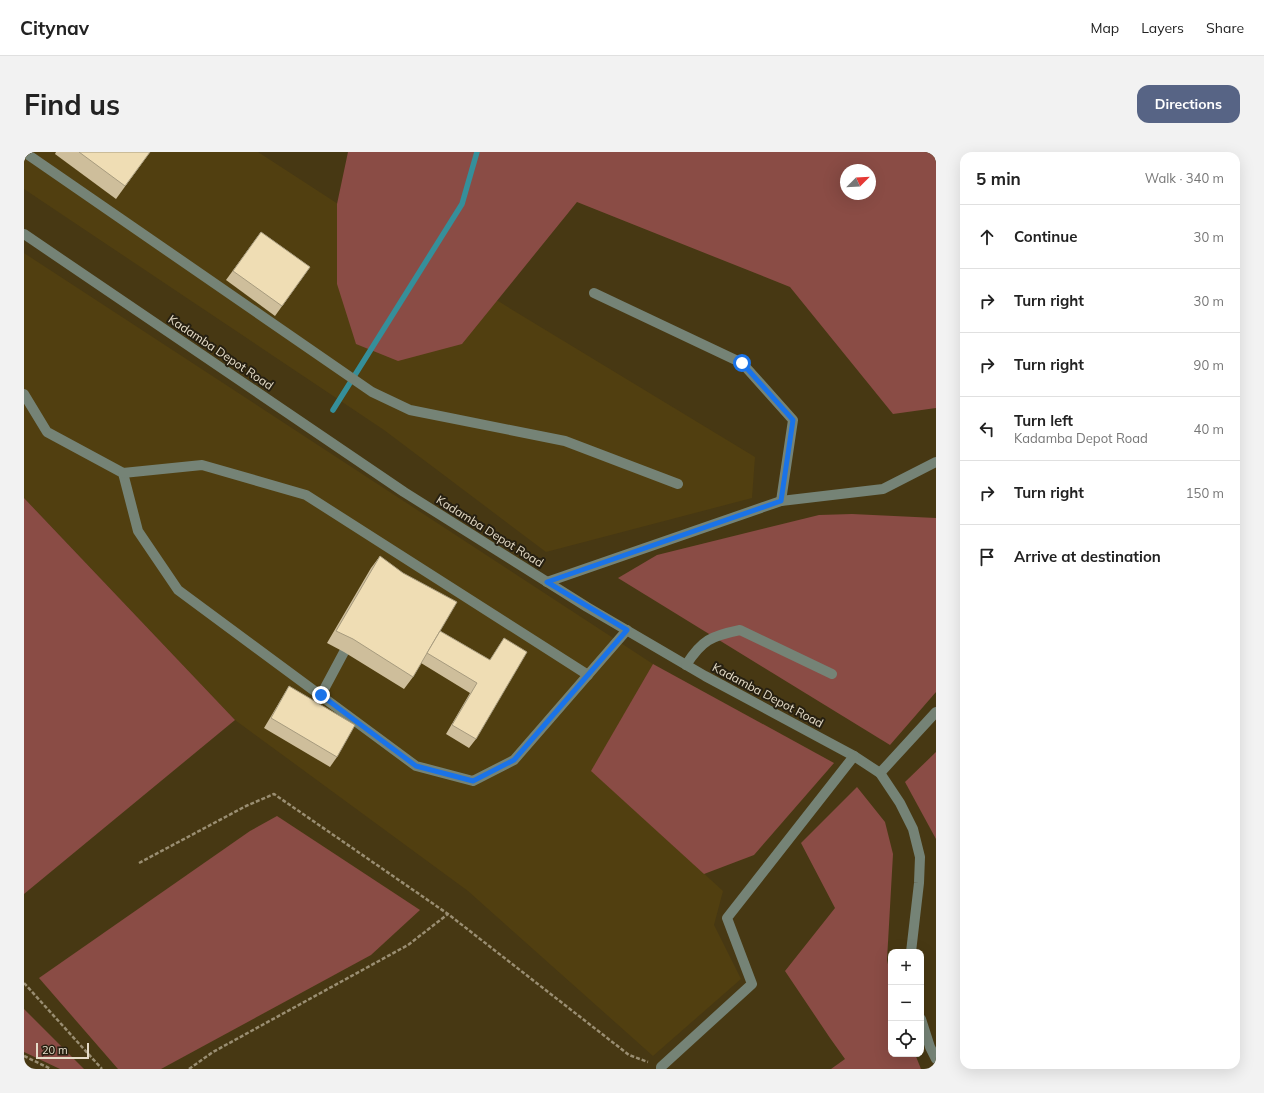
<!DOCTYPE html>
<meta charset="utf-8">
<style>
body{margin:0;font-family:Mulish,sans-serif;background:#f2f2f2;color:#222}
.controls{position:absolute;right:12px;bottom:12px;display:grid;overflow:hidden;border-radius:8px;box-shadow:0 4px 16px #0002}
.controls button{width:36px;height:36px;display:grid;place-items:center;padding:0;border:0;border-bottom:1px solid #e0e0e0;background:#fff;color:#222;font:20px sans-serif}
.compass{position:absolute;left:816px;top:12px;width:36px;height:36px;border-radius:50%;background:#fff;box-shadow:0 4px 16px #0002;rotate:66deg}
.scale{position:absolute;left:12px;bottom:10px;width:53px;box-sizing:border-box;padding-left:4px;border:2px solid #e5dcc8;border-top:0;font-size:11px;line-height:14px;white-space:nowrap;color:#e5dcc8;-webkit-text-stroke:3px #272011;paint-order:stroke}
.stop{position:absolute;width:12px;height:12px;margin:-9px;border:3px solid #1a73e8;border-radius:50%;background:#fff}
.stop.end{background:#1a73e8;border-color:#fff;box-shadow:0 1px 4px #0008}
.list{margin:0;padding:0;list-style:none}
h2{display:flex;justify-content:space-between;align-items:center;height:52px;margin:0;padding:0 16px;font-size:17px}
h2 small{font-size:13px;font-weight:400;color:#767676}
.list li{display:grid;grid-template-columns:26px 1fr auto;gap:12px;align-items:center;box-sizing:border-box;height:64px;padding:0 16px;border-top:1px solid #e0e0e0}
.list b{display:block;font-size:15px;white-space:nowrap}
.list p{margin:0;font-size:13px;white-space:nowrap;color:#767676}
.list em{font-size:13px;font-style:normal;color:#767676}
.icon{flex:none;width:22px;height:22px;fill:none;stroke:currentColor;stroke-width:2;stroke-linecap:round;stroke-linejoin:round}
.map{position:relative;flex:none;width:912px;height:917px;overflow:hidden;border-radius:12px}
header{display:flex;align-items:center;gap:24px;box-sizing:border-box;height:56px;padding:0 20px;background:#fff;border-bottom:1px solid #e0e0e0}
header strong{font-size:19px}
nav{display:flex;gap:22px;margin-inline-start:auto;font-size:14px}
.intro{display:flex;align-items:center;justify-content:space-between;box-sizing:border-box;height:96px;padding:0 24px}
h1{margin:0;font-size:28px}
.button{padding:10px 18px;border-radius:12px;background:#576485;color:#fff;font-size:14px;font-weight:700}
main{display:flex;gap:24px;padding:0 24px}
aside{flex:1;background:#fff;border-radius:12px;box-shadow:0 4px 16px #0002}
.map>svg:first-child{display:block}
</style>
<header>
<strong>Citynav</strong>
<nav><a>Map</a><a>Layers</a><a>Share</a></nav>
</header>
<div class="intro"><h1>Find us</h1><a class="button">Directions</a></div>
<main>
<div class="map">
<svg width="912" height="917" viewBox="0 0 912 917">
<rect width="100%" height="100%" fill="#473813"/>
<g fill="#513f10">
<path d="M0 0H234L314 52 731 305 728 346 522 400 360 278 0 37Z"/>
<path d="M0 101 629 512 568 619 699 739 690 773 717 827 629 904 444 739 211 568 0 346Z"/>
</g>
<g fill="#8a4c45" fill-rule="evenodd">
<path d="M324 0H912V256L869 262 766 135 553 50 438 192 374 209 332 192 313 132V52ZM822 18H846V42H822Z"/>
<path d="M0 346 211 568 0 742Z"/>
<path d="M828 362 912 366V540L866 593 594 426 633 403 795 363Z"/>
<path d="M629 512 810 611 730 703 680 722 567 619Z"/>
<path d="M912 600V687L881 630Z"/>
<path d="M833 635 861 670 869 702 863 808 867 826V902H891L897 917H807L821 907 806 886 761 819 811 756 777 691Z"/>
<path d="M253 664 396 758 347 803 137 917H94L15 826 226 679Z"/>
<path d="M0 857 60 917H36L0 900Z"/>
</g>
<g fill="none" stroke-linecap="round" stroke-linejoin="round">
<path stroke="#358f9a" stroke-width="5.5" d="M309 258 438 52 453 0"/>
<g stroke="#9a8e72" stroke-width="2.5" stroke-dasharray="4 2" stroke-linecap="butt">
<path d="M115 711 222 654 250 642 424 762 605 903 624 910"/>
<path d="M0 831 78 917"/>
<path d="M0 904 27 917"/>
<path d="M165 917 189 900 384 793 424 762"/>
</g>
<g stroke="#758376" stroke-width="10">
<path d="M0 0 348 240 386 258 541 289 654 332"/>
<path d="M0 82 380 340 563 455 681 524 830 604 856 621 876 651 889 677 896 705 895 731 887 800"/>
<path d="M570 141 718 211 769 268 757 349"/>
<path d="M0 242 23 280 99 321 114 379 154 438 392 614 449 629 490 608 603 478"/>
<path d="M99 321 178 313 282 343 564 523"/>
<path d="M523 430 757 349 859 337 912 310"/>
<path d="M662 513C678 488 687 484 716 478L808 522"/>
<path d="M297 543 320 500"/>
<path d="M856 621 912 560"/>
<path d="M897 867 906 895 912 907"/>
<path d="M637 917V915L728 832 703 766 830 604"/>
</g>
</g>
<g fill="#cebe9b">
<path d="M32 0H126L92 47 31 2Z"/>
<path d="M237 80 286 115 251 164 202 128Z"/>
<path d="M356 404 416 479 466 508 480 486 452 587 445 596 422 582 446 541 397 511 389 525 380 537 320 500 303 491 347 416Z"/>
<path d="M265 534 313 605 306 615 240 576 259 544Z"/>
</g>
<g fill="#efddb4" stroke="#a79b7e">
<path d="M55 0H126L101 34Z"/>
<path d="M237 80 286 115 258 154 209 119Z"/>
<path d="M356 404 379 421 433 450 389 525 329 487 312 479Z"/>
<path d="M416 479 466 508 480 486 503 500 452 587 428 573 453 531 403 501Z"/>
<path d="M265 534 331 573 313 605 247 566Z"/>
</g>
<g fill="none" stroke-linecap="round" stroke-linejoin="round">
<path stroke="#1a73e8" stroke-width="5" d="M297 543 392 614 449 629 490 608 603 478 523 430 757 349 769 268 718 211"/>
</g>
<g text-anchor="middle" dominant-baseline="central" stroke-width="4" stroke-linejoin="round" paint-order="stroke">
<g font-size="12" fill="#e5dcc8" stroke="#272011">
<text transform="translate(197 200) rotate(34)">Kadamba Depot Road</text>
<text transform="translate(466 379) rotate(32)">Kadamba Depot Road</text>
<text transform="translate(744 543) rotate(28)">Kadamba Depot Road</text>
</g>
</g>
</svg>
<div class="controls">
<button>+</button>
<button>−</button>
<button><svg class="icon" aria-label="locate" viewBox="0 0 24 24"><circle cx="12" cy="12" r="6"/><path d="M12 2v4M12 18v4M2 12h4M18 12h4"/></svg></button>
</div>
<svg class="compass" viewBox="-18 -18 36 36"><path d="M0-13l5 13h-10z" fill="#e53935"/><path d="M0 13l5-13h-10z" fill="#767676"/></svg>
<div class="scale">20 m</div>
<div class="stop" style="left:718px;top:211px"></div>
<div class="stop end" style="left:297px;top:543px"></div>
</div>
<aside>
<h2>5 min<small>Walk · 340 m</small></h2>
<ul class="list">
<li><svg class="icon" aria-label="ahead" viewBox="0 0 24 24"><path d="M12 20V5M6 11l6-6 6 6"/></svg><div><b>Continue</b></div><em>30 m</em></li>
<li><svg class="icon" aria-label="right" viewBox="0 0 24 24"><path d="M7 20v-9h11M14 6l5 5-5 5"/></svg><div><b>Turn right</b></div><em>30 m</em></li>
<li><svg class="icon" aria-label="right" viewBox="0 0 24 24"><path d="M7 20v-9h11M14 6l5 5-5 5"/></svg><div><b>Turn right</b></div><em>90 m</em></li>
<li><svg class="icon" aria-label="left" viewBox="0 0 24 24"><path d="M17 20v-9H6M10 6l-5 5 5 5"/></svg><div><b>Turn left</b><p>Kadamba Depot Road</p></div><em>40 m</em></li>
<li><svg class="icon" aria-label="right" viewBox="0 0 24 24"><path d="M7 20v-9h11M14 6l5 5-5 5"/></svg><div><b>Turn right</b></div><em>150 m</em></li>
<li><svg class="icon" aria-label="arrive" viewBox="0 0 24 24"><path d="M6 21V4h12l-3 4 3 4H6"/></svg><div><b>Arrive at destination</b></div></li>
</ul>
</aside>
</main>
